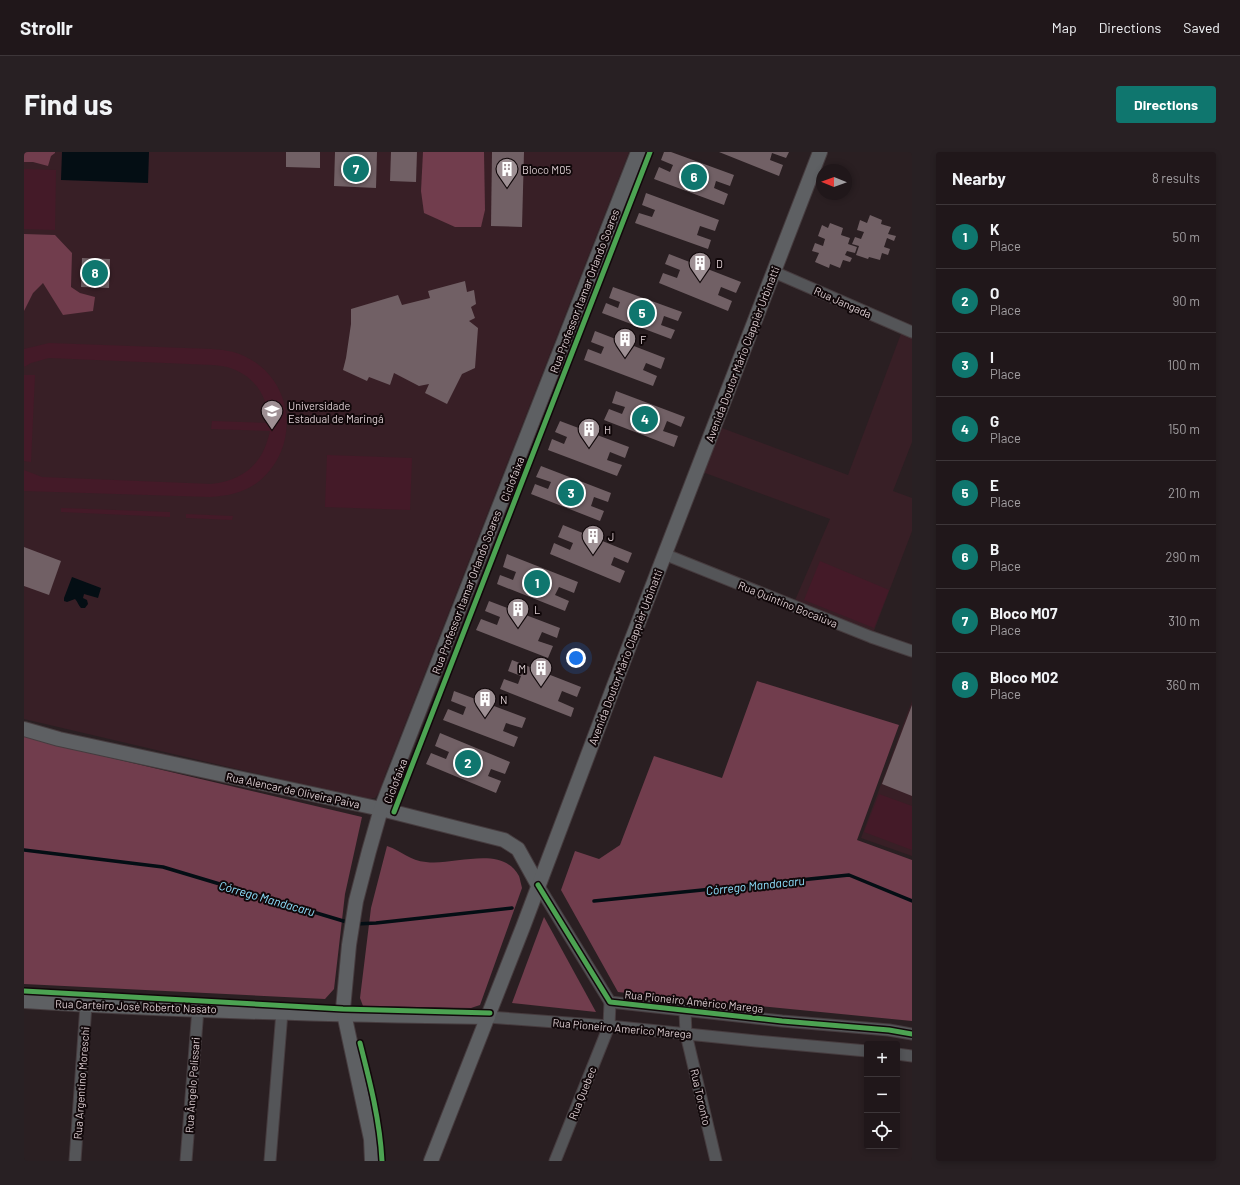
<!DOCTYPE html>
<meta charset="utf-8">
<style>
body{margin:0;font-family:Barlow,sans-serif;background:#282023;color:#f1f3f6}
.controls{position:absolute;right:12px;bottom:12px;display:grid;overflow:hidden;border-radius:4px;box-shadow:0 2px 6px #0003}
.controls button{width:36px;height:36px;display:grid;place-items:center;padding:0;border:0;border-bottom:1px solid #3d3639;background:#20171a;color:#f1f3f6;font:20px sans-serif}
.compass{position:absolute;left:792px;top:12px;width:36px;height:36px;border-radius:50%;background:#20171a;box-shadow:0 2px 6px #0003;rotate:271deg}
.you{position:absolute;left:552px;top:506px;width:14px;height:14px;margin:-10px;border:3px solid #fff;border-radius:50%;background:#1a73e8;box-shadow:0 0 0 6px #1a73e833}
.badge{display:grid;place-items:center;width:26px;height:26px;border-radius:50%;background:#0f766e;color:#fff;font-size:13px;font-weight:700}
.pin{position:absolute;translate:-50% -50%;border:2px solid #fff;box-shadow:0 1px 4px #0006}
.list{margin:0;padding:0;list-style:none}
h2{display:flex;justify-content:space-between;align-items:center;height:52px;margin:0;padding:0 16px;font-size:17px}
h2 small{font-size:13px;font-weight:400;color:#a29fa2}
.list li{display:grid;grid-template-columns:26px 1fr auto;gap:12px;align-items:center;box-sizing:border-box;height:64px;padding:0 16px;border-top:1px solid #3d3639}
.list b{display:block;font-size:15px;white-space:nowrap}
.list p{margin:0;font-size:13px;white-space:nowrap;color:#a29fa2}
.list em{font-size:13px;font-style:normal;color:#a29fa2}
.icon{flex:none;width:22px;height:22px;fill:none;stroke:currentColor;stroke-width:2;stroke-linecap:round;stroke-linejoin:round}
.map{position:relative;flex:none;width:888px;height:1009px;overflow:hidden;border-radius:4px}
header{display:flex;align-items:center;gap:24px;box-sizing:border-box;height:56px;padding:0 20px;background:#20171a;border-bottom:1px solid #3d3639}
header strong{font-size:19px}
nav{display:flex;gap:22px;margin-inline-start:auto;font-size:14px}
.intro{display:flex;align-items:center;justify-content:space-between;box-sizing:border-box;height:96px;padding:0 24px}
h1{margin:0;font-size:28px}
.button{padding:10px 18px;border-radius:4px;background:#0f766e;color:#fff;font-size:14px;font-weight:700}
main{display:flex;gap:24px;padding:0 24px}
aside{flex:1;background:#20171a;border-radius:4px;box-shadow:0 2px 6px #0003}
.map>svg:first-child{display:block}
</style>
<header>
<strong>Strollr</strong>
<nav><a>Map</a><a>Directions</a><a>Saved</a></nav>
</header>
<div class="intro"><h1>Find us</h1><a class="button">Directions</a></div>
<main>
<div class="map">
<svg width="888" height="1009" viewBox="0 0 888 1009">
<rect width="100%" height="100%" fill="#2a1f22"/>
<g fill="#381f26">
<path d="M0 0H605L361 623 356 639 351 646 341 647 0 567Z"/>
<path d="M878 179 888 184V290L869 339 888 346V379L848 484 769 453 806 367 673 318 690 273 824 323Z"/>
<path d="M888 549V704L837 686Z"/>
</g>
<g fill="#441a28">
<path d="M0 17 32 18 31 78 0 77Z"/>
<path d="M25 191 188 197C199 198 210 199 220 204 271 227 277 296 234 330 220 341 203 344 186 345L0 339V318L18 325 187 332C220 328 239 312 246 279L187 277 188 269 246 271C243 244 231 223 203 215 198 214 193 213 188 213L25 206 7 211 0 215V197Z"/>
<path d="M0 223H11L7 310 0 309Z"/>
<path d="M303 303 388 306 386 358 301 355Z"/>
<path d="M37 356 146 360V365L37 360Z"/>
<path d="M162 362 209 364 208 368 162 366Z"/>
<path d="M796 409 865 438 850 476 780 448Z"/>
<path d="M855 642 888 654V698L840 680Z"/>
</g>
<g fill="#713d4d">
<path d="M0 0H31V1L27 4 24 14 9 10H0Z"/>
<path d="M399 0H460L461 58 457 75H431L400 61 397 39Z"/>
<path d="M0 82 31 83 48 101 47 135 56 141 71 145 69 159 39 163 19 131 9 141 0 159Z"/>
<path d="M733 529 875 573 833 688 888 708V869L594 840 537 738 551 699 575 707 596 693 630 604 698 626Z"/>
<path d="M0 584 32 593 338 665 321 742 310 837 301 847 0 832Z"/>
<path d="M363 694C378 699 386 709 402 710 430 714 478 692 495 724 496 727 497 732 498 736L456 853 447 856 339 854 336 846 347 756Z"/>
<path d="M520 765 572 860 488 851Z"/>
</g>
<g fill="#040e14">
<path d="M38 0H125L124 31 37 28Z"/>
<path d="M48 425 77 436 74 446 60 442 59 446 63 448 64 452 61 456H57C54 453 54 450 51 447L43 450 40 449V446Z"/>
</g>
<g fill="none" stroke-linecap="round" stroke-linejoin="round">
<g stroke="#040e14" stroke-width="3.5">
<path d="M0 698 139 715 326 771"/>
<path d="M570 749 825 723 888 749"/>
<path d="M332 772 352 771 488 756"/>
</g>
</g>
<g fill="#716065">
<path d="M262 0H296V16L262 15Z"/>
<path d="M311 0H353L352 36 310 34Z"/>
<path d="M367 0H393L392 30 366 29Z"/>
<path d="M468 0H500L498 75 467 74Z"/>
<path d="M640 0H647L710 23 706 34 692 29 690 36 704 42 700 53 630 27 635 15 646 20 649 13 637 8Z"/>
<path d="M695 0H765L762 6 748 1 746 8 759 13 755 24Z"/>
<path d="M622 41 695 68 691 79 676 74 673 83 687 88 684 97 611 71 615 61 628 65 631 58 618 53Z"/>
<path d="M846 63 858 68 857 72 867 75 864 82 872 84 870 89 863 86 860 95 866 97 864 103 858 101 856 108 845 105 844 107 832 103 835 94 828 92 831 85 837 87 840 80 833 78 836 68 843 71Z"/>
<path d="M806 71 819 76 817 83 826 86 824 92 833 95 831 101 823 99 821 103 828 106 826 110 819 108 816 116 806 112 805 116 791 110 795 101 788 99 791 91 799 94 801 87 794 84 798 73 804 76Z"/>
<path d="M645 102 717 130 712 141 697 135 694 143 708 149 704 159 635 131 639 121 653 126 656 118 641 112Z"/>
<path d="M58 106 86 107 85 136 57 135Z"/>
<path d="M441 129 443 140 450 138 452 152 447 155 451 166 445 169 454 176 451 216 438 222 423 252 401 241 405 232 395 234 370 221 366 233 345 225 343 229 319 218 322 206 327 172V157L374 143 378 153 406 146 404 139Z"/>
<path d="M589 135 658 160 654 169 640 164 637 173 651 178 647 187 578 161 582 151 594 156 596 150 585 146Z"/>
<path d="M571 179 641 206 637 217 622 211 619 218 633 224 629 234 560 208 564 197 577 202 580 195 567 190Z"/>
<path d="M592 239 661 265 657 275 643 269 639 279 654 284 650 295 580 268 585 257 598 262 601 255 588 251Z"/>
<path d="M536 269 605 295 601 306 586 300 583 308 598 313 593 324 524 298 528 287 540 292 543 285 531 280Z"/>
<path d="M517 314 587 341 584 350 570 345 567 354 580 359 576 369 507 342 511 332 524 337 527 330 512 325Z"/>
<path d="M539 373 608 401 604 411 590 405 587 413 601 419 596 431 526 402 530 391 546 398 549 391 534 385Z"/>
<path d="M0 395 37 409 25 443 0 434Z"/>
<path d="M483 402 554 430 550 441 535 435 531 443 545 449 541 459 473 432 476 423 489 428 492 420 479 415Z"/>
<path d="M465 449 536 476 533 486 518 480 514 489 529 494 524 506 452 478 457 467 473 473 476 465 461 459Z"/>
<path d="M488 508 557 535 553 545 538 539 534 549 550 556 547 565 476 537 480 527 494 532 497 524 484 519Z"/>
<path d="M430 539 502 566 498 576 482 571 479 579 494 585 490 595 419 568 424 557 439 563 442 555 427 549Z"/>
<path d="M888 553V644L858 632Z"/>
<path d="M416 581 486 610 481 622 467 617 464 624 477 629 472 641 402 612 407 601 422 607 425 600 411 594Z"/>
</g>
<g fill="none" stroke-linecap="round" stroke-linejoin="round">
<g stroke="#463c3f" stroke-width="13">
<g id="minor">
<path d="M750 120 888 180"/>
<path d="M640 402 847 485 888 499"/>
<path d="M514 733 586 850 758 869 865 878 888 882"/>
<path d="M661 859 662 882 692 1009"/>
<path d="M464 865 585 874 732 889 843 899"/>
<path d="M873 902 888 904"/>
<path d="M51 1009 62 853"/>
<path d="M162 1009 174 857"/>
<path d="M246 1009 258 860"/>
<path d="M531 1009 585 874 586 850"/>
</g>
</g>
<g stroke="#463c3f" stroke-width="16">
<g id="major">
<path d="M0 577 35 587 357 657 480 688 494 697 514 733"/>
<path d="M0 849C154 859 309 863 464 865"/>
<path d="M348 1009 347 987 319 857 325 793 332 749 345 699 357 657 365 636 614 0"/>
<path d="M407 1009 499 775 591 531 796 0"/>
</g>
</g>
<use href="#minor" stroke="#545558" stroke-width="11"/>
<use href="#major" stroke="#5e6063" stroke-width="14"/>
<g stroke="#11080a" stroke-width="8">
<g id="cycleway">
<path d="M370 660 626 0"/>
<path d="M514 733 586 850 758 869 865 878 888 882"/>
<path d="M0 839 319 857 466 861"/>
<path d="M336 891C346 930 356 969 358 1009"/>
</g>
</g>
<use href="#cycleway" stroke="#4ca352" stroke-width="5"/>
</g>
<defs>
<g id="building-pin" transform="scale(1.15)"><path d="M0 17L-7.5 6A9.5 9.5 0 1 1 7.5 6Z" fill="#9e9094" stroke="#11080a"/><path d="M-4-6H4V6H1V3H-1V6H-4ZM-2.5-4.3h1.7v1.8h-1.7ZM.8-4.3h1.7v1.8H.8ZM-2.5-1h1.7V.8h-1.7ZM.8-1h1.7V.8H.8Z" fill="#fff"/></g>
<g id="university-pin" transform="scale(1.15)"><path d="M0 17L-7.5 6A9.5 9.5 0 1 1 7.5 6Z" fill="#9e9094" stroke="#11080a"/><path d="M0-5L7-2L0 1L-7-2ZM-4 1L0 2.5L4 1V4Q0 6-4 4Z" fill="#fff"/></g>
</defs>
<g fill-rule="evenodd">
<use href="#building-pin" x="483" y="17"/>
<use href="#building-pin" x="676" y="111"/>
<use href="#building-pin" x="601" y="187"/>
<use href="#university-pin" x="248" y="259"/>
<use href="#building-pin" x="565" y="277"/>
<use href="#building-pin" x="569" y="384"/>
<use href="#building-pin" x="494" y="457"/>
<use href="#building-pin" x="517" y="516"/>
<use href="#building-pin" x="461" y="547"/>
</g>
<g text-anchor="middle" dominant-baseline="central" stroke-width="4" stroke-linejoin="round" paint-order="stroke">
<g font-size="11" fill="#dccdd1" stroke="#11080a" text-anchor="start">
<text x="498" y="17">Bloco M05</text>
<text x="692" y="111">D</text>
<text x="616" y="187">F</text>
<text x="264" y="253">Universidade<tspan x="264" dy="13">Estadual de Maringá</tspan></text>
<text x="580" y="277">H</text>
<text x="584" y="384">J</text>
<text x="510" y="457">L</text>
<text x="502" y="516" text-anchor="end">M</text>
<text x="476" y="547">N</text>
</g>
<g font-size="11" fill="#dccdd1" stroke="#11080a">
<text transform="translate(560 139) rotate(-69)">Rua Professor Itamar Orlando Soares</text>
<text transform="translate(819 150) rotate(24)">Rua Jangada</text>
<text transform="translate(718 202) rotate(-69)">Avenida Doutor Mário Clappiér Urbinatti</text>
<text transform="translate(488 327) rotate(-69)">Ciclofaixa</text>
<text transform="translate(442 440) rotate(-69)">Rua Professor Itamar Orlando Soares</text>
<text transform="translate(764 452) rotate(22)">Rua Quintino Bocaiúva</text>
<text transform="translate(601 505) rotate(-69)">Avenida Doutor Mário Clappiér Urbinatti</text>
<text transform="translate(371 629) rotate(-69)">Ciclofaixa</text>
<text transform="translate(269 638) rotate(12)">Rua Alencar de Oliveira Paiva</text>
<text transform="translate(670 849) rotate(6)">Rua Pioneiro Américo Marega</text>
<text transform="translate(112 854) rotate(2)">Rua Carteiro José Roberto Nasato</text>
<text transform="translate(598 876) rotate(5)">Rua Pioneiro Americo Marega</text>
<text transform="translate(57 931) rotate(-86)">Rua Argentino Moreschi</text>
<text transform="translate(168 933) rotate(-86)">Rua Ângelo Pelissari</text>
<text transform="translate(558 941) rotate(-68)">Rua Quebec</text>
<text transform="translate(677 945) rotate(77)">Rua Toronto</text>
</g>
<g font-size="12" font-style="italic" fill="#8fe2ff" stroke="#11080a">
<text transform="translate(731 733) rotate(-6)">Córrego Mandacaru</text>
<text transform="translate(243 746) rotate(16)">Córrego Mandacaru</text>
</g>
</g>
</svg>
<div class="controls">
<button>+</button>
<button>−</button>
<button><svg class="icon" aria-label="locate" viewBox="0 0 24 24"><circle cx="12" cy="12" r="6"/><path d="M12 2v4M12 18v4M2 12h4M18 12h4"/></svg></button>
</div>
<svg class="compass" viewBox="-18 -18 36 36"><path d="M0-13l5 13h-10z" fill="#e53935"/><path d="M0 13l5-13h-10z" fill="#a29fa2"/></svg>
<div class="you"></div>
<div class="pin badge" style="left:513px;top:431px">1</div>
<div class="pin badge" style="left:444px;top:611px">2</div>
<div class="pin badge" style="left:547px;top:341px">3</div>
<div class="pin badge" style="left:621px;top:267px">4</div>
<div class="pin badge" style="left:618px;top:161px">5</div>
<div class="pin badge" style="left:670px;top:25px">6</div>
<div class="pin badge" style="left:332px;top:17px">7</div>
<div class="pin badge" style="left:71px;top:121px">8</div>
</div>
<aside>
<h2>Nearby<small>8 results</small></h2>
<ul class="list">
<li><span class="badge">1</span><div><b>K</b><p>Place</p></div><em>50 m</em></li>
<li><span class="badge">2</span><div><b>O</b><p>Place</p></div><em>90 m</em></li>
<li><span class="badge">3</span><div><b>I</b><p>Place</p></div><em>100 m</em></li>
<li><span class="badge">4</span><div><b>G</b><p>Place</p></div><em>150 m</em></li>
<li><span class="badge">5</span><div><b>E</b><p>Place</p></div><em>210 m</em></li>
<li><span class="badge">6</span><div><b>B</b><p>Place</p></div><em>290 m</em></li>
<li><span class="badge">7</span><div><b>Bloco M07</b><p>Place</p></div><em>310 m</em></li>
<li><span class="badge">8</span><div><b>Bloco M02</b><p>Place</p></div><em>360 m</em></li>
</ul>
</aside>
</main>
